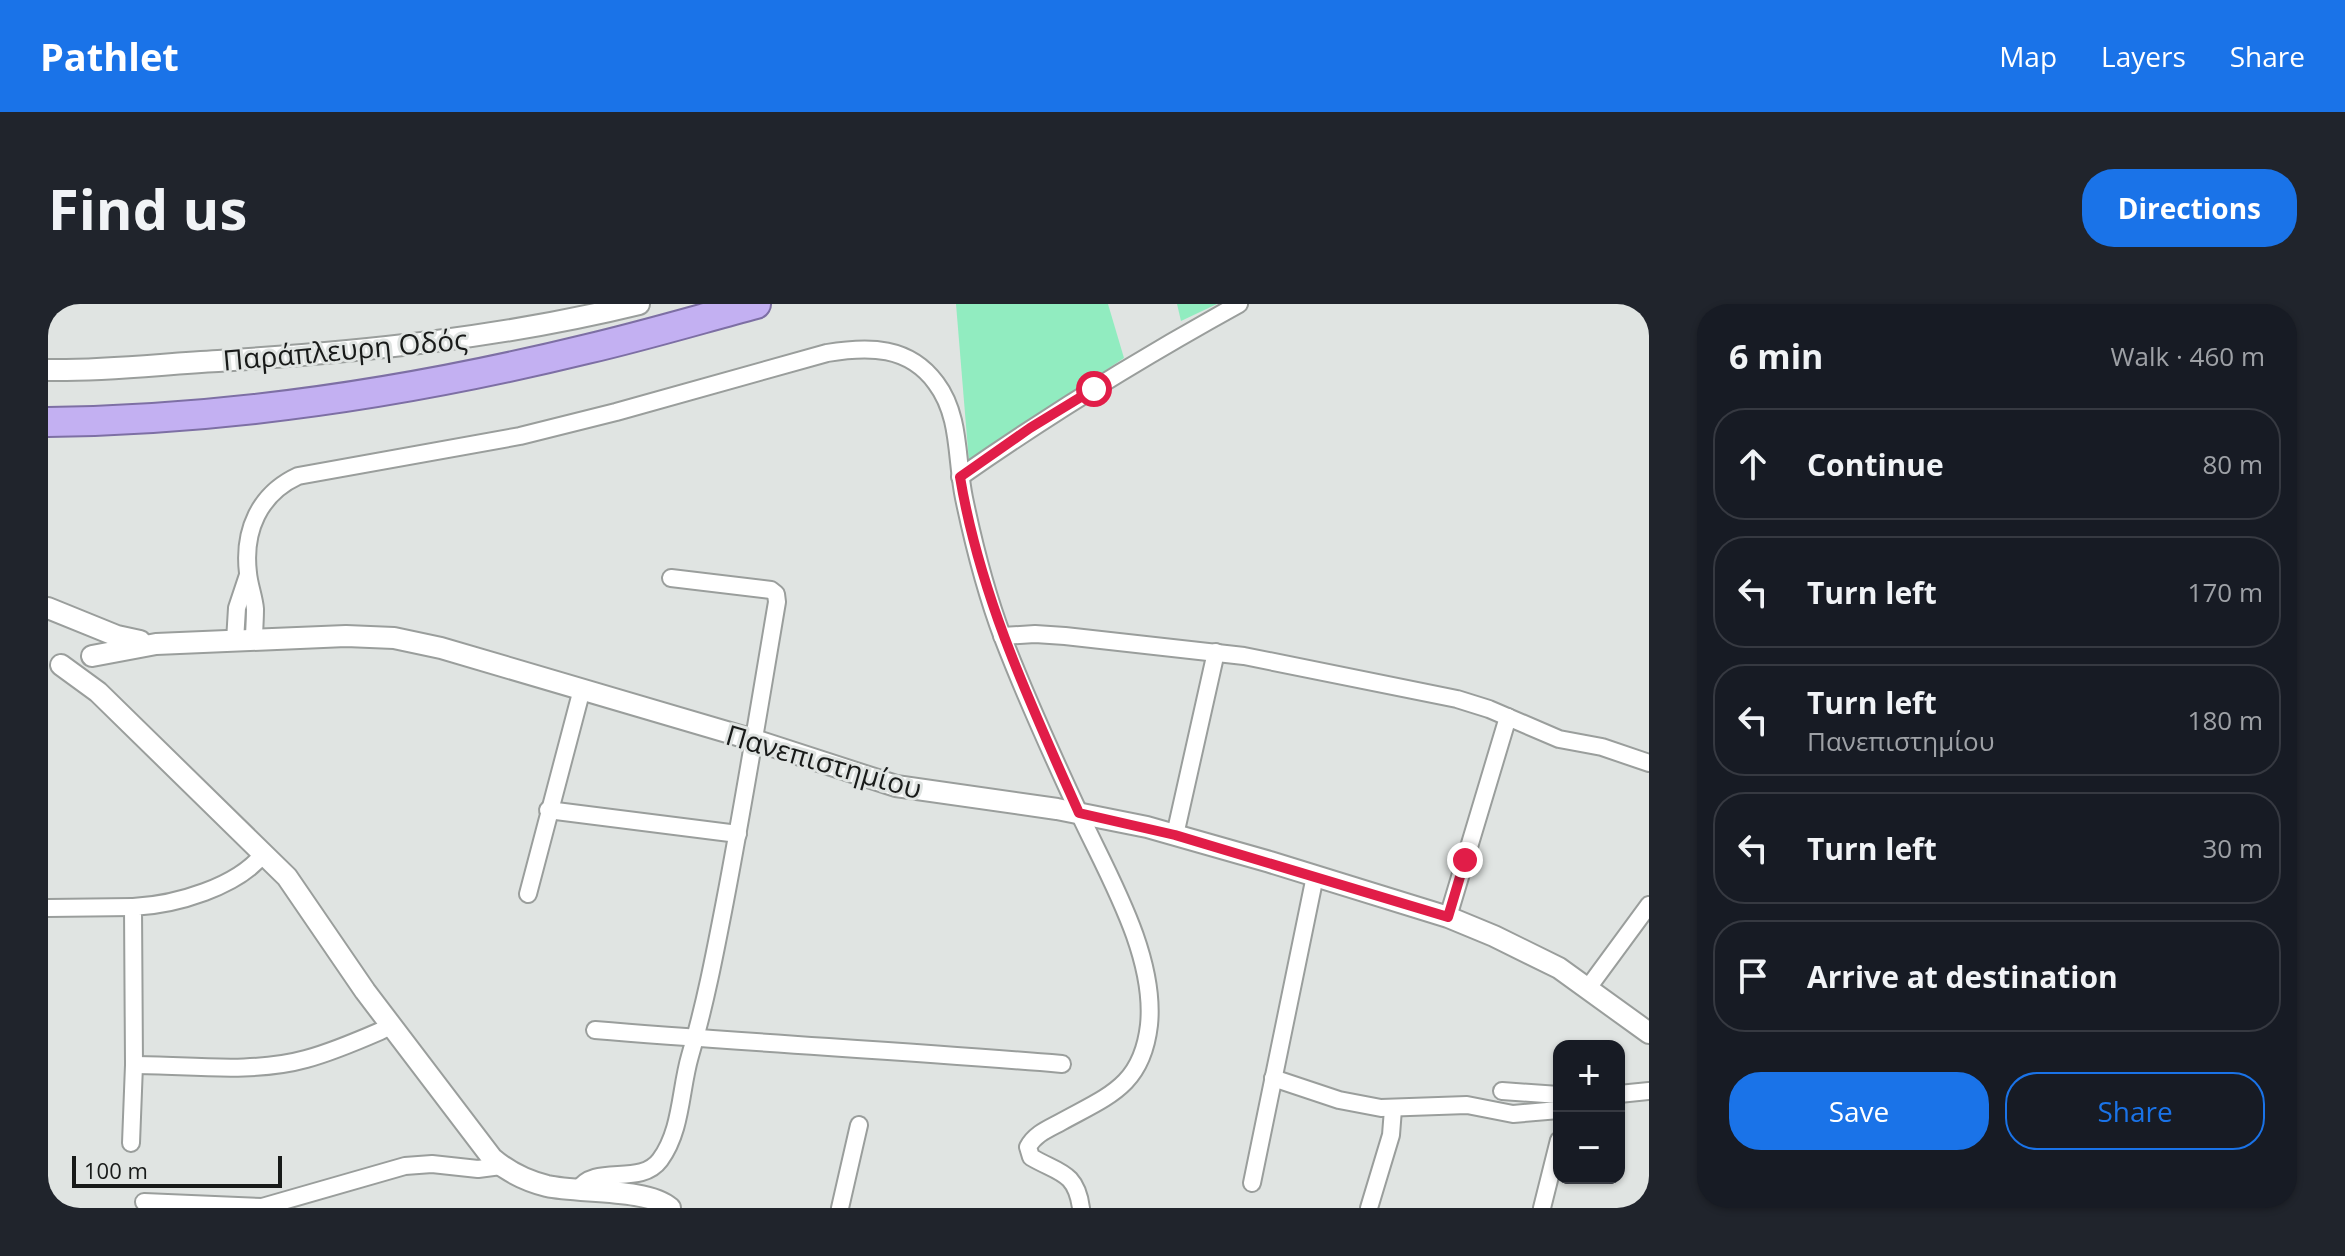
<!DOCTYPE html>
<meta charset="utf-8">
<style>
body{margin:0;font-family:"Open Sans",sans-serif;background:#20242c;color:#f1f3f6}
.controls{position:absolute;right:24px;bottom:24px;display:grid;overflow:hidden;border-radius:16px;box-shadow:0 2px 6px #0004}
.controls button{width:72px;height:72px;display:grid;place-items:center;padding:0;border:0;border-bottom:2px solid #363941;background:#171b24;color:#f1f3f6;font:40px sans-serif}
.scale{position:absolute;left:24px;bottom:20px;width:210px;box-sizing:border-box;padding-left:8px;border:4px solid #181a19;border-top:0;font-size:22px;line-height:28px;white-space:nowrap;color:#181a19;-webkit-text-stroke:6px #e0e4e2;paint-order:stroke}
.stop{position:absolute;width:24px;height:24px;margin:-18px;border:6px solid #e11d48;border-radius:50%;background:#fff}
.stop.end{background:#e11d48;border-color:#fff;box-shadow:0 2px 8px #0008}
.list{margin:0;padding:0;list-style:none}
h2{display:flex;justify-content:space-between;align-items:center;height:104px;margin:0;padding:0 32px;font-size:34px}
h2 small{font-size:26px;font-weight:400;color:#9ea1a6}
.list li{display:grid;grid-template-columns:52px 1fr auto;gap:24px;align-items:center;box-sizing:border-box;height:112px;margin:0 16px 16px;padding:0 16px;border:2px solid #363941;border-radius:32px}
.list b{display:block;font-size:30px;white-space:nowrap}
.list p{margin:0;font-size:26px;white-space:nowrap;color:#9ea1a6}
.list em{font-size:26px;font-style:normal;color:#9ea1a6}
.actions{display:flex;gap:16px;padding:24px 32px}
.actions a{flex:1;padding:18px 0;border:2px solid #1a73e8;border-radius:32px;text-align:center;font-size:28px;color:#1a73e8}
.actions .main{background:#1a73e8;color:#fff}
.icon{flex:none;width:44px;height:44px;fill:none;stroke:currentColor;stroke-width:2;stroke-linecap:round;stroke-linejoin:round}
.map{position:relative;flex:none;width:1601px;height:904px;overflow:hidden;border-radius:32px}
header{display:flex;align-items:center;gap:48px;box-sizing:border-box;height:112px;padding:0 40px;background:#1a73e8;color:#fff}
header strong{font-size:38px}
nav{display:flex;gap:44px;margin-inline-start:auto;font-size:28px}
.intro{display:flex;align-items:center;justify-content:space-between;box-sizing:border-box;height:192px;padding:0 48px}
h1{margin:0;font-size:56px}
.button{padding:20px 36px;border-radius:32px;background:#1a73e8;color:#fff;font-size:28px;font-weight:700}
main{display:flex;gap:48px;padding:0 48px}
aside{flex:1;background:#171b24;border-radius:32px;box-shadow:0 2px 6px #0004}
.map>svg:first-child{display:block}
</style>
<header>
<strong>Pathlet</strong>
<nav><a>Map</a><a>Layers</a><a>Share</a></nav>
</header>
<div class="intro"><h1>Find us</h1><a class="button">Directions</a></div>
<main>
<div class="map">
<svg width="1601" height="904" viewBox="0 0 1601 904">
<rect width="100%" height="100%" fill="#e0e4e2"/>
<g fill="#91ecc0">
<path d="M908 0H1060L1076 54 921 158Z"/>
<path d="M1129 0H1169L1133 17Z"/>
</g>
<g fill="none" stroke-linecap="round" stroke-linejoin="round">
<g stroke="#9a9e9c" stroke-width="20">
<g id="minor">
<path d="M912 173C1002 110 1095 53 1191 0"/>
<path d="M954 332 987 330 1017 332 1196 352 1409 395 1441 405 1511 435 1554 443 1601 459"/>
<path d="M206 336C206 326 207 316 207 305 206 293 201 281 200 269 195 227 211 190 250 172L472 132 568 108 779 49C821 42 861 42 888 79 913 112 908 156 916 194 926 242 938 289 955 334 978 394 1005 453 1032 511 1061 573 1108 652 1101 721 1094 782 1060 792 1013 818 1000 825 987 830 980 843L983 853C1010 869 1028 867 1033 904"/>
<path d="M187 337 189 304 200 271"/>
<path d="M500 506 690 530"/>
<path d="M1127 531 1168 348"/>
<path d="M480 590 534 385"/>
<path d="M0 604 85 603"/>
<path d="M1400 613 1460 413"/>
<path d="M1540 684 1601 601"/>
<path d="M547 726C703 739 858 747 1014 760"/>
<path d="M86 761C141 761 204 770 258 755 288 747 316 734 344 722"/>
<path d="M1225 774 1291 796 1333 804 1419 801 1465 810 1511 806"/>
<path d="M1454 787 1511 791"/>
<path d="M1571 790 1601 787"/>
<path d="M83 839 86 761 85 603C127 601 190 583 216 549"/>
<path d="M1204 879 1267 572"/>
<path d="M530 886C547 859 592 883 612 856 634 826 632 786 642 752 657 701 667 649 677 597 696 498 712 398 729 298L728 290 723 286 623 274"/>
<path d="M96 898 214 903 357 862 384 860 430 865 453 862"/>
<path d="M792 904 811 821"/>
<path d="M1321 904 1343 831 1345 805"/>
<path d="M1494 904 1511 836"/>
</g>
</g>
<g stroke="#9a9e9c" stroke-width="24">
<g id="tertiary">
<path d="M0 66C57 67 113 60 170 57 312 48 452 34 591 0"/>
<path d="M0 304 69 332 92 337"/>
<path d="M44 352 108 340 298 332 346 334 393 344 706 436 848 482 1009 505 1099 523 1222 558 1400 613 1446 632 1511 664 1601 729"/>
<path d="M13 361 50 388 239 573 317 687 444 854C459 867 479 877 499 882 530 889 600 884 622 904"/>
</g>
</g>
<g stroke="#7d6fa4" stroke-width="32">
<path id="trunk" d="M0 118C181 116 363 88 539 45 595 32 652 15 708 0"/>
</g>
<use href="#minor" stroke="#fff" stroke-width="16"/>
<use href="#tertiary" stroke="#fff" stroke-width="20"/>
<use href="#trunk" stroke="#c3b0f2" stroke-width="28"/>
</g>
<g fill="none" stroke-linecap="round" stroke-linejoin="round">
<path stroke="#e11d48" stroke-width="10" d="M1046 85 982 124 912 173C932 292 982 399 1031 509L1127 531 1400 613 1417 556"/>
</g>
<g text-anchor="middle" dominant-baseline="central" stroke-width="6" stroke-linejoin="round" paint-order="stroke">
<g font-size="28" fill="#181a19" stroke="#e0e4e2">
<text transform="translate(297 45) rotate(-5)">Παράπλευρη Οδός</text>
<text transform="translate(776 457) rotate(16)">Πανεπιστημίου</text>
</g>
</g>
</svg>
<div class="controls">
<button>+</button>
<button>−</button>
</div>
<div class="scale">100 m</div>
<div class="stop" style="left:1046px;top:85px"></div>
<div class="stop end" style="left:1417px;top:556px"></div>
</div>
<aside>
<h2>6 min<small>Walk · 460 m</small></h2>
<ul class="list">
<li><svg class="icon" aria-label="ahead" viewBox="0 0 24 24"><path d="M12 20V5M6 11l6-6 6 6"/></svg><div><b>Continue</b></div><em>80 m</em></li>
<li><svg class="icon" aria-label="left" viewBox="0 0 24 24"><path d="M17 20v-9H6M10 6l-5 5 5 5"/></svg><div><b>Turn left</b></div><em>170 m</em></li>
<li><svg class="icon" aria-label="left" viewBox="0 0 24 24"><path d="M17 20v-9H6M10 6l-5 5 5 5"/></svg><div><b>Turn left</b><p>Πανεπιστημίου</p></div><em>180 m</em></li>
<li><svg class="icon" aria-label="left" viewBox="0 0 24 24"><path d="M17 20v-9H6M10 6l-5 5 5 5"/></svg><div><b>Turn left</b></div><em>30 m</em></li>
<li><svg class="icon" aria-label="arrive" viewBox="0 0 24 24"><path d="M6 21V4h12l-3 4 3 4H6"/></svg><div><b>Arrive at destination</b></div></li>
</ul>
<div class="actions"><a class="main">Save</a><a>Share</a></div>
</aside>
</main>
